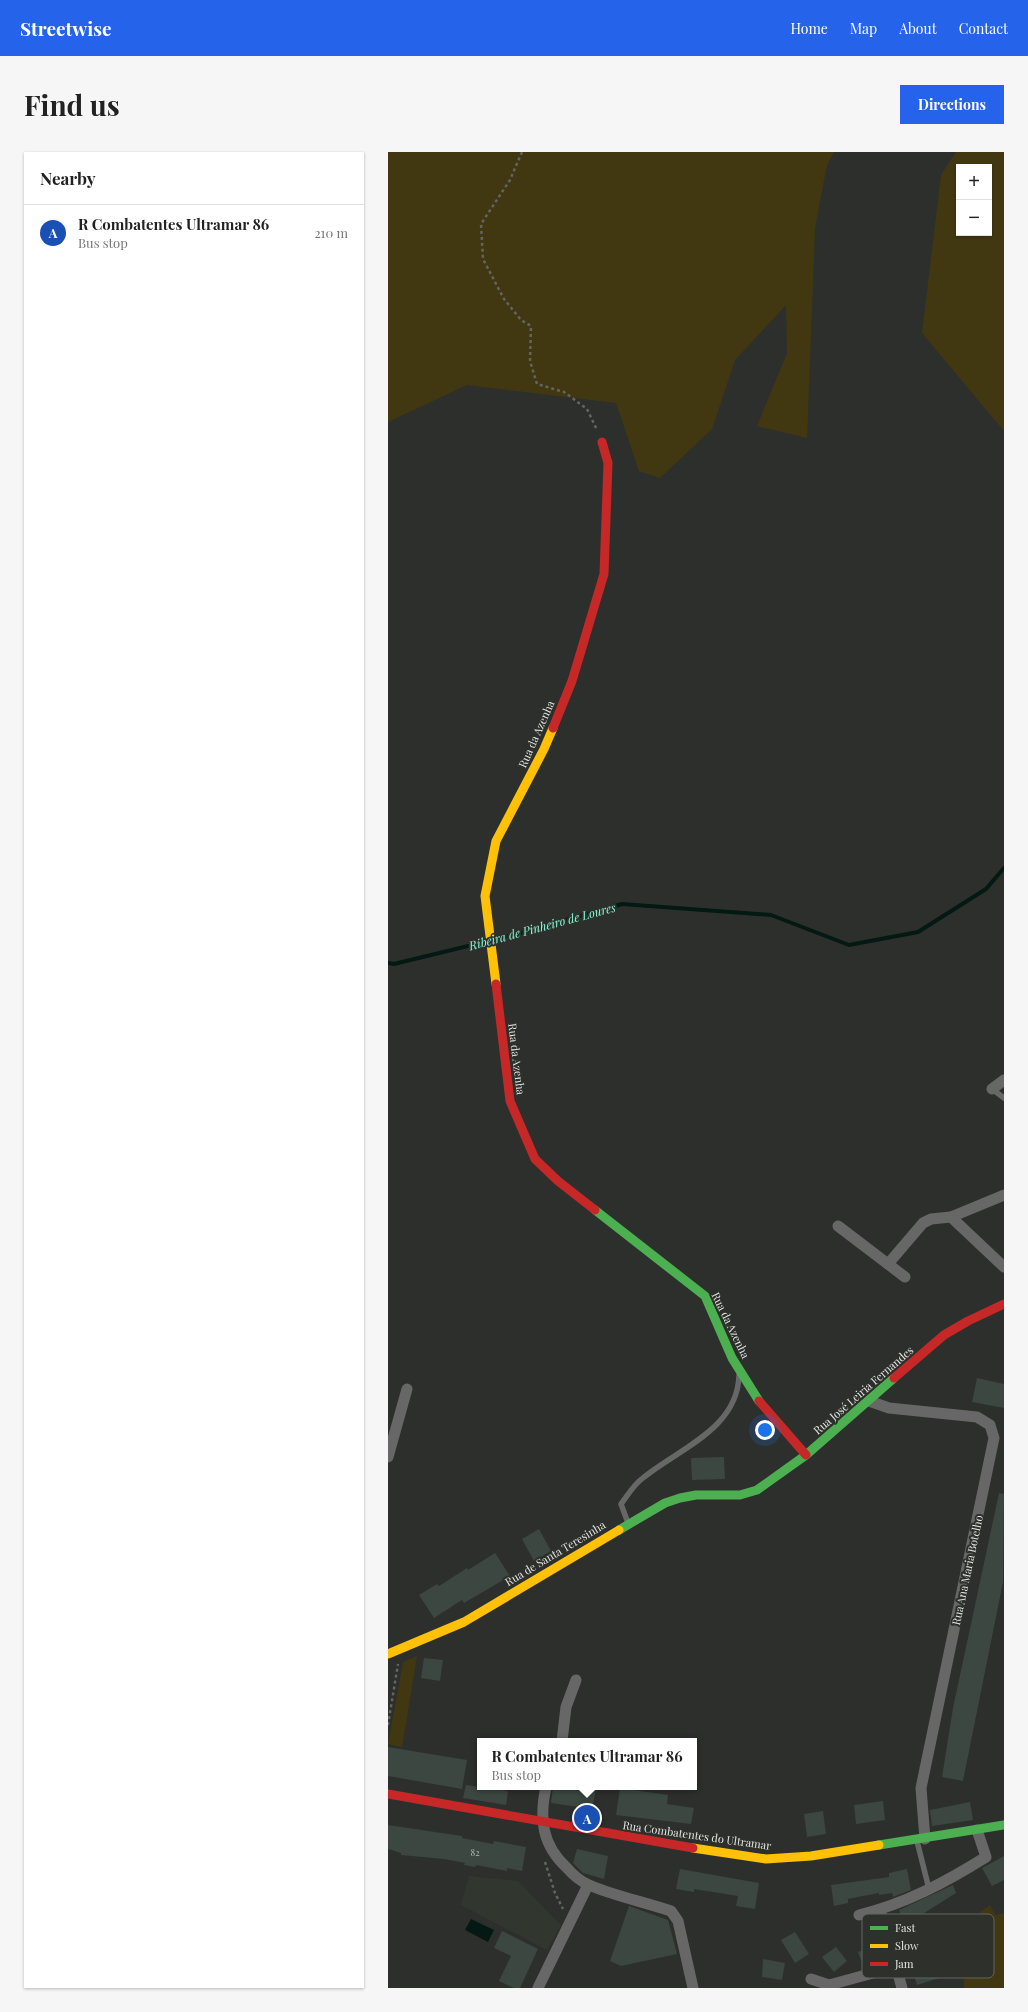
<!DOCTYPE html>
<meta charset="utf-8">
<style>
body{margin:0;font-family:"Playfair Display",serif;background:#f6f6f6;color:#222}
.controls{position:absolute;right:12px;top:12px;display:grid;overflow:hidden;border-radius:0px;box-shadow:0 1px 3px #0004}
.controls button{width:36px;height:36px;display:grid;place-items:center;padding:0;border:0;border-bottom:1px solid #e0e0e0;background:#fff;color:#222;font:20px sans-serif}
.you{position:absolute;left:377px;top:1278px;width:14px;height:14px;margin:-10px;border:3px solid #fff;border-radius:50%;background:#1a73e8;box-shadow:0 0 0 6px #1a73e833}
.badge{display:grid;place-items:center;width:26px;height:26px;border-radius:50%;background:#2563eb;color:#fff;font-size:13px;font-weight:700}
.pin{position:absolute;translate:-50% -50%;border:2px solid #fff;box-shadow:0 1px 4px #0006}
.popup{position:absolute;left:89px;top:1586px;width:220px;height:52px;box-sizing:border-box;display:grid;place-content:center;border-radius:0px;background:#fff;filter:drop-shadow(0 1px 3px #0005);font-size:13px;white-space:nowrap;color:#767676}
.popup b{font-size:15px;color:#222}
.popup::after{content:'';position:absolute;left:50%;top:100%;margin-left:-8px;border:8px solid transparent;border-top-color:#fff}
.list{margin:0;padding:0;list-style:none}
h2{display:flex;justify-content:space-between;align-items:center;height:52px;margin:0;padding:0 16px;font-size:17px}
h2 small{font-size:13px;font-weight:400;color:#767676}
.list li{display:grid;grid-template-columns:26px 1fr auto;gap:12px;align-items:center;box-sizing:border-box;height:56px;padding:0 16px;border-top:1px solid #e0e0e0}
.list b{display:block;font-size:15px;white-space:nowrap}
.list p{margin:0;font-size:13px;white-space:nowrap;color:#767676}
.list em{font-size:13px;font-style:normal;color:#767676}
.map{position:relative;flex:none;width:616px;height:1836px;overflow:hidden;border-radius:0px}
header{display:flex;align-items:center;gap:24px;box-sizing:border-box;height:56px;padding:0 20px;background:#2563eb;color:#fff}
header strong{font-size:19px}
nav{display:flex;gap:22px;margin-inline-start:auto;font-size:14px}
.intro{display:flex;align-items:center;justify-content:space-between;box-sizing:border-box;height:96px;padding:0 24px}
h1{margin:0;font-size:28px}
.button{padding:10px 18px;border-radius:0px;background:#2563eb;color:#fff;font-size:14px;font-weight:700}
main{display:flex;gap:24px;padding:0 24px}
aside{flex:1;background:#fff;border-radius:0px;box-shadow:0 1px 3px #0004}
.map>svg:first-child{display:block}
</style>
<header>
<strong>Streetwise</strong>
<nav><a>Home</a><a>Map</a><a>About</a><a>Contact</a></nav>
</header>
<div class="intro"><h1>Find us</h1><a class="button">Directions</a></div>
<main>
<aside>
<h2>Nearby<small></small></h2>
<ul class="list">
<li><span class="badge" style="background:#1a4fb4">A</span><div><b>R Combatentes Ultramar 86</b><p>Bus stop</p></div><em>210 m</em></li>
</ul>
</aside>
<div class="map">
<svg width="616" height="1836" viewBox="0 0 616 1836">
<rect width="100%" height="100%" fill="#2d2f2c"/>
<path fill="#31372e" d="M81 1724 130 1729 173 1773 159 1798 73 1753Z"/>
<g fill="#413811" fill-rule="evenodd">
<path d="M0 0H446L439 13 427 76 419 286 369 274 399 201 398 153 347 208 324 277 272 326 251 319 228 251 79 233 0 270Z"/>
<path d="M568 0H616V279L534 181 553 23ZM571 15H601V81H571Z"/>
<path d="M29 1504 14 1595 0 1592 15 1510Z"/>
<path d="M602 1753 607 1763 616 1761V1836H576V1791L573 1778 595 1766 592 1760Z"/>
</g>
<path fill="#041914" d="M83 1767 106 1778 100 1790 77 1778Z"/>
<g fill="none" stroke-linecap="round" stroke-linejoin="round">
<path stroke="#041914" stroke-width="4" d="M0 811 6 812 129 782 234 752 383 763 461 793 530 780 598 737 616 716"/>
</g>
<g fill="#3b4740">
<path d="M589 1226 616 1232V1256L584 1250Z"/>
<path d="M336 1305 337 1327 304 1328 303 1306Z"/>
<path d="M611 1341 616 1342 615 1430 575 1629 554 1625 565 1556Z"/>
<path d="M151 1377 163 1399 146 1409 134 1387Z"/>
<path d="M107 1401 122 1424 76 1451 74 1448 46 1466 31 1443 49 1432 51 1434 79 1416 80 1418Z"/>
<path d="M36 1506 55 1508 52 1529 33 1526Z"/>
<path d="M0 1595 79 1608 74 1637 0 1624Z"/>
<path d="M78 1633 120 1639 118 1653 75 1646Z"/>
<path d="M165 1635 208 1637 204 1657 163 1651Z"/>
<path d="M232 1636 280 1643 279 1652 306 1656 303 1672 228 1663Z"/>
<path d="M495 1649 497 1668 468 1672 466 1653Z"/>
<path d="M582 1650 585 1668 544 1674 542 1658Z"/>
<path d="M435 1659 438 1682 419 1685 416 1662Z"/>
<path d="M0 1673 74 1684V1686L105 1692 106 1689 138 1695 134 1719 119 1716V1719L88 1713 87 1715 76 1713 77 1711 56 1707 13 1703V1701L0 1697Z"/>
<path d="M189 1697 220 1704 216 1727 195 1721 185 1711Z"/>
<path d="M616 1704V1728L604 1734 594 1716Z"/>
<path d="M292 1717 371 1731 367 1757 348 1754 350 1744 306 1737V1740L288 1737Z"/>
<path d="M519 1717 523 1738 505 1745 504 1741 491 1743V1741L460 1747V1751L446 1754 443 1733 501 1725V1721Z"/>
<path d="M565 1733 568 1741 530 1765 532 1772 518 1777 511 1758Z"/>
<path d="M241 1754 280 1768 289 1802 233 1814 222 1809Z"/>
<path d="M114 1779 150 1797 132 1836H126L111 1829 123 1804 106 1796Z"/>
<path d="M407 1780 421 1802 407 1811 393 1788Z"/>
<path d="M491 1793 496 1811 476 1816 470 1800Z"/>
<path d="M448 1795 459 1809 446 1820 434 1805Z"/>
<path d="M551 1801 558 1824 529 1833 523 1813 536 1809 535 1806Z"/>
<path d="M375 1807 397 1811 394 1828 374 1825Z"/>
</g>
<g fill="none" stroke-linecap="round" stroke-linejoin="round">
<g stroke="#636463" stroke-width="2.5" stroke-dasharray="3 3" stroke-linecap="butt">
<path d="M134 0 122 28 93 72 95 107 116 147 133 168 143 174 142 209 149 232 176 240 199 257 209 278"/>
<path d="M0 1573 10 1512"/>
<path d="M157 1710 167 1741 175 1757"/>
</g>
<g stroke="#676767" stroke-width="5.5">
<path d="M604 937 616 946"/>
<path d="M240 1371 233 1352C240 1343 246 1332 255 1326 290 1297 350 1277 351 1223"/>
<path d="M529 1689 541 1737"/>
</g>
<g stroke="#676767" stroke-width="11">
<path d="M604 937 616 928"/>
<path d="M616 1043 563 1065 616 1115"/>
<path d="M450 1074 517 1125"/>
<path d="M500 1112 535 1071 543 1067 563 1065"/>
<path d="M481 1249 501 1256 589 1265 602 1273 606 1286 533 1636 537 1687"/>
<path d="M0 1305 19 1237"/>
<path d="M174 1589 178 1555 188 1528"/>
<path d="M158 1635C151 1667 154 1693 179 1716 185 1723 192 1729 201 1733 227 1744 256 1750 283 1759L290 1769 305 1836"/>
<path d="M492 1758 514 1836"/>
<path d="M471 1763C517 1752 558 1730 598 1705L589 1678"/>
<path d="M423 1827 441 1833 507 1815"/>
<path d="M150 1836 200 1733"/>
</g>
<g stroke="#4caf50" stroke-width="9">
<path d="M207 1058 317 1144 344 1206 371 1249"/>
<path d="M231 1378 277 1351 292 1346 308 1343H352L369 1338 418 1303 506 1226"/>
<path d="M491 1693 616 1673"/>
</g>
<g stroke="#ffc107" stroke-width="9">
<path d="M108 832 97 744 108 689 156 597 165 576"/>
<path d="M0 1502 76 1470 231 1378"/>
<path d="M305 1696 378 1707 423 1704 491 1693"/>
</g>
<g stroke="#c62828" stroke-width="9">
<path d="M165 576 184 529 216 422 220 311 214 290"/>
<path d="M108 832 122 949 147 1007 170 1029 207 1058"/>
<path d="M506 1226 556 1183 580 1169 616 1152"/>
<path d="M371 1249 418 1303"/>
<path d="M0 1642 305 1696"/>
</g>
</g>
<g text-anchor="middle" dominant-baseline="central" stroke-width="4" stroke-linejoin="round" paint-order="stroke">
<g font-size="9" fill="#b8bdb9">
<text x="87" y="1700">82</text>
</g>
<g font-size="11" fill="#e2e4e1" stroke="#2d302b">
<text transform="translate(148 582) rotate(-66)">Rua da Azenha</text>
<text transform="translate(129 907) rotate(83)">Rua da Azenha</text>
<text transform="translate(343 1173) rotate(64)">Rua da Azenha</text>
<text transform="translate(475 1238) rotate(-41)">Rua José Leiria Fernandes</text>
<text transform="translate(167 1401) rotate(-31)">Rua de Santa Teresinha</text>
<text transform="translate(579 1418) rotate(-78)">Rua Ana Maria Botelho</text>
<text transform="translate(309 1683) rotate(8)">Rua Combatentes do Ultramar</text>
</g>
<g font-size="12" font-style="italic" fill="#83f8da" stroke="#2d302b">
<text transform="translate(154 774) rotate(-15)">Ribeira de Pinheiro de Loures</text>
</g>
</g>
<rect x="474" y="1762" width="132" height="64" rx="6" fill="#2d302b" stroke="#636662" stroke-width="1"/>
<rect x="482" y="1774" width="18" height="4" fill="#4caf50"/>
<rect x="482" y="1792" width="18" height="4" fill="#ffc107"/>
<rect x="482" y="1810" width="18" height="4" fill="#c62828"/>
<g font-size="11" fill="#e2e4e1">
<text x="507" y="1780">Fast</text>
<text x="507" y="1798">Slow</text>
<text x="507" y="1816">Jam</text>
</g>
</svg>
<div class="controls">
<button>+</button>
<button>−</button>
</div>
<div class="you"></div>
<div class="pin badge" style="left:199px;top:1666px;background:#1a4fb4">A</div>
<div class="popup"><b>R Combatentes Ultramar 86</b>Bus stop</div>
</div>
</main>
